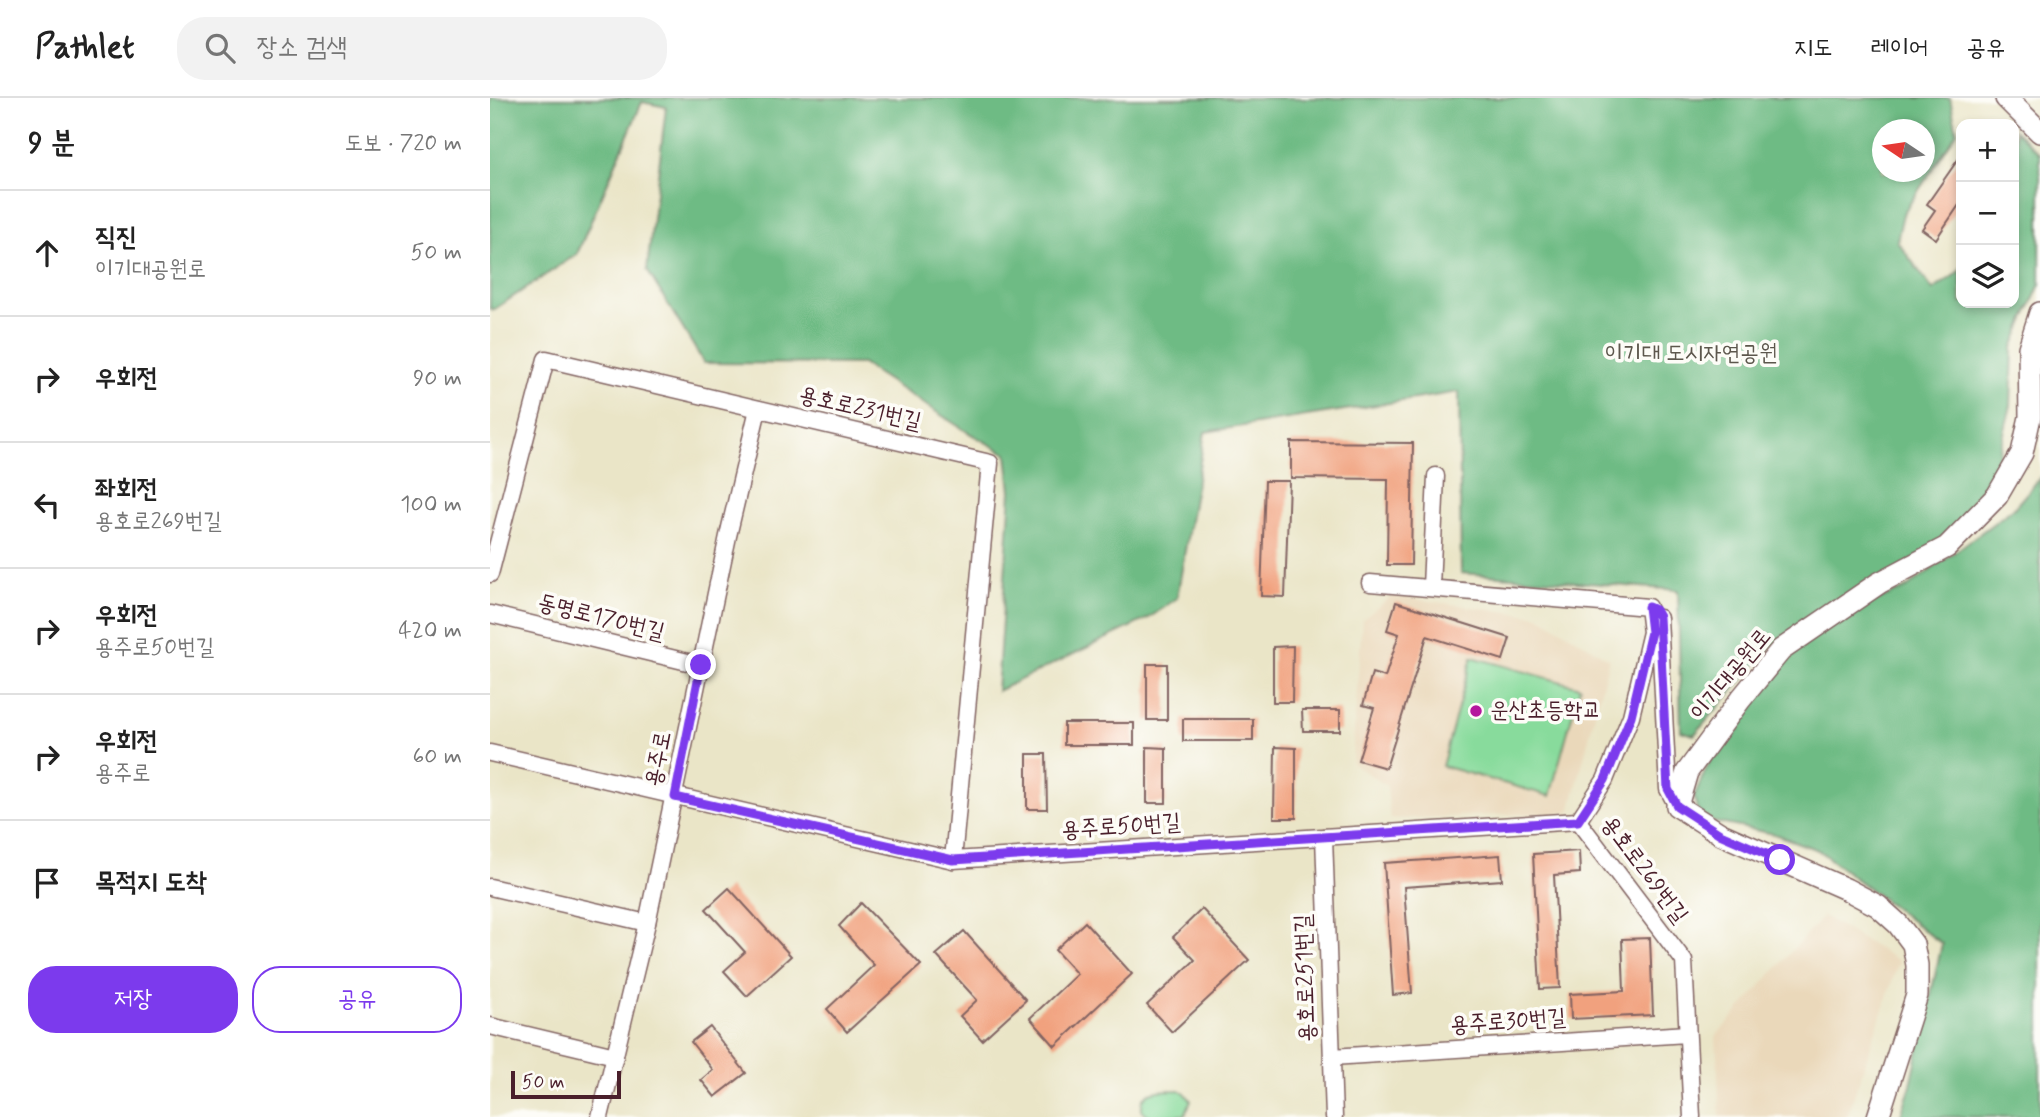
<!DOCTYPE html>
<html lang="ko">
<meta charset="utf-8">
<style>
body{margin:0;font-family:Mynerve,"Poor Story",sans-serif;background:#f2f2f2;color:#222}
.controls{position:absolute;right:21px;top:21px;display:grid;overflow:hidden;border-radius:14px;box-shadow:0 4px 10px #0003}
.controls button{width:63px;height:63px;display:grid;place-items:center;padding:0;border:0;border-bottom:2px solid #e0e0e0;background:#fff;color:#222;font:35px sans-serif}
.compass{position:absolute;left:1382px;top:21px;width:63px;height:63px;border-radius:50%;background:#fff;box-shadow:0 4px 10px #0003;rotate:283deg}
.scale{position:absolute;left:21px;bottom:18px;width:110px;box-sizing:border-box;padding-left:7px;border:4px solid #4a1f2b;border-top:0;font-size:19px;line-height:24px;white-space:nowrap;color:#4a1f2b;-webkit-text-stroke:5px #fdfcf7;paint-order:stroke}
.stop{position:absolute;width:21px;height:21px;margin:-16px;border:5px solid #7c3aed;border-radius:50%;background:#fff}
.stop.end{background:#7c3aed;border-color:#fff;box-shadow:0 2px 7px #0008}
.list{margin:0;padding:0;list-style:none}
h2{display:flex;justify-content:space-between;align-items:center;height:91px;margin:0;padding:0 28px;font-size:30px}
h2 small{font-size:23px;font-weight:400;color:#767676}
.list li{display:grid;grid-template-columns:46px 1fr auto;gap:21px;align-items:center;box-sizing:border-box;height:126px;padding:0 28px;border-top:2px solid #e0e0e0}
.list b{display:block;font-size:26px;white-space:nowrap}
.list p{margin:0;font-size:23px;white-space:nowrap;color:#767676}
.list em{font-size:23px;font-style:normal;color:#767676}
.actions{display:flex;gap:14px;padding:21px 28px}
.actions a{flex:1;padding:16px 0;border:2px solid #7c3aed;border-radius:28px;text-align:center;font-size:24px;color:#7c3aed}
.actions .main{background:#7c3aed;color:#fff}
.icon{flex:none;width:38px;height:38px;fill:none;stroke:currentColor;stroke-width:2;stroke-linecap:round;stroke-linejoin:round}
.map{position:relative;flex:none;width:1550px;height:1019px;overflow:hidden}
header{display:flex;align-items:center;gap:42px;box-sizing:border-box;height:98px;padding:0 35px;background:#fff;border-bottom:2px solid #e0e0e0}
header strong{font-size:33px}
nav{display:flex;gap:38px;margin-inline-start:auto;font-size:24px}
.search{width:490px;height:63px;background:#f2f2f2;display:flex;align-items:center;gap:18px;box-sizing:border-box;padding:0 24px;border-radius:28px;color:#767676;font-size:26px}
main{display:flex}
aside{flex:1;background:#fff}
.map>svg:first-child{display:block}
</style>
<header>
<strong>Pathlet</strong>
<div class="search"><svg class="icon" aria-label="search" viewBox="0 0 24 24"><circle cx="10" cy="10" r="6"/><path d="M15 15l6 6"/></svg>장소 검색</div>
<nav><a>지도</a><a>레이어</a><a>공유</a></nav>
</header>
<main>
<aside>
<h2>9 분<small>도보 · 720 m</small></h2>
<ul class="list">
<li><svg class="icon" aria-label="ahead" viewBox="0 0 24 24"><path d="M12 20V5M6 11l6-6 6 6"/></svg><div><b>직진</b><p>이기대공원로</p></div><em>50 m</em></li>
<li><svg class="icon" aria-label="right" viewBox="0 0 24 24"><path d="M7 20v-9h11M14 6l5 5-5 5"/></svg><div><b>우회전</b></div><em>90 m</em></li>
<li><svg class="icon" aria-label="left" viewBox="0 0 24 24"><path d="M17 20v-9H6M10 6l-5 5 5 5"/></svg><div><b>좌회전</b><p>용호로269번길</p></div><em>100 m</em></li>
<li><svg class="icon" aria-label="right" viewBox="0 0 24 24"><path d="M7 20v-9h11M14 6l5 5-5 5"/></svg><div><b>우회전</b><p>용주로50번길</p></div><em>420 m</em></li>
<li><svg class="icon" aria-label="right" viewBox="0 0 24 24"><path d="M7 20v-9h11M14 6l5 5-5 5"/></svg><div><b>우회전</b><p>용주로</p></div><em>60 m</em></li>
<li><svg class="icon" aria-label="arrive" viewBox="0 0 24 24"><path d="M6 21V4h12l-3 4 3 4H6"/></svg><div><b>목적지 도착</b></div></li>
</ul>
<div class="actions"><a class="main">저장</a><a>공유</a></div>
</aside>
<div class="map">
<svg width="1550" height="1019" viewBox="0 0 1550 1019">
<rect width="100%" height="100%" fill="#fdfcf7"/>
<filter id="ink" filterUnits="userSpaceOnUse"><feTurbulence type="fractalNoise" baseFrequency=".0143" numOctaves="2"/><feDisplacementMap in="SourceGraphic" scale="14" xChannelSelector="R" yChannelSelector="G"/><feConvolveMatrix kernelMatrix="1 2 1 2 8 2 1 2 1" color-interpolation-filters="sRGB"/></filter>
<filter id="wash" filterUnits="userSpaceOnUse"><feTurbulence type="fractalNoise" baseFrequency=".00686" numOctaves="4" result="noise"/><feDisplacementMap in="SourceGraphic" scale="28" xChannelSelector="R" yChannelSelector="G"/><feGaussianBlur stdDeviation="1.57" result="paint"/><feColorMatrix in="noise" values="0 0 0 0 0 0 0 0 0 0 0 0 0 0 0 0 0 1.4 0 .05"/><feComposite in="paint" operator="in"/></filter>
<g filter="url(#wash)">
<rect width="100%" height="100%" fill="#eae5c7"/>
<g fill="#ead8ba">
<path d="M902 498 1049 518 1119 561 1080 714 900 721 897 688 862 665 872 522Z"/>
<path d="M1333 818 1409 863 1357 1019H1230L1226 938Z"/>
</g>
<g fill="#88db9c" stroke="#697d64" stroke-width="2">
<path d="M982 559 1090 589 1060 698 952 668Z"/>
<path d="M690 992 695 995 701 1003 695 1017 660 1019 652 1012C650 989 673 993 690 992Z"/>
</g>
<g fill="#6ebb84" stroke="#5c6d58" stroke-width="2" fill-rule="evenodd">
<path d="M0 0H1460L1467 34 1413 116 1407 143 1443 192 1466 176 1471 170V205H1524L1525 32 1550 56V186L1523 249 1521 307 1506 368 1478 418 1452 445 1284 546 1204 637 1191 633 1188 492 971 475 969 294 715 334 687 500 659 520 507 593 521 393 517 356 479 335 372 266 214 265 157 172 176 9 152 4 87 156 3 212 0 210ZM1392 32H1434V74H1392Z"/>
<path d="M1550 380V1019H1410L1420 991 1452 846 1328 752 1284 736 1209 721 1204 698 1223 656 1299 554 1374 508 1415 491 1524 410Z"/>
</g>
<g id="blocks">
<g fill="#f1a17e">
<path d="M1469 60 1471 62V104L1446 141 1432 131 1445 112 1437 106Z"/>
<path d="M801 344 923 345 921 467H897L898 381 801 380Z"/>
<path d="M775 383H799L795 499 771 498Z"/>
<path d="M906 504 1020 540 1013 562 937 538 896 670 868 662 884 610 873 607 882 575 895 579 909 536 897 532Z"/>
<path d="M803 548 802 604H783V549Z"/>
<rect x="657" y="566" width="20" height="56"/>
<path d="M812 612H850V633H813Z"/>
<rect x="693" y="621" width="70" height="22"/>
<rect x="574" y="625" width="70" height="22"/>
<path d="M657 649 676 650V705H657Z"/>
<path d="M785 649 806 650V720H784Z"/>
<path d="M537 656H556L557 711H537Z"/>
<path d="M1089 753 1090 775 1064 777 1070 890 1050 891 1043 756Z"/>
<path d="M1010 757 1012 782 914 789 922 895 903 897 894 765Z"/>
<path d="M239 790 301 858 257 898 234 873 255 854 216 811Z"/>
<path d="M371 805 431 867 357 934 337 911 384 867 349 828Z"/>
<path d="M712 811 759 862 682 934 657 907 705 862 683 839Z"/>
<path d="M595 824 642 876 565 948 540 920 587 876 565 852Z"/>
<path d="M474 833 536 902 492 942 470 918 487 902 446 857Z"/>
<path d="M1160 840 1163 917 1081 921 1080 896 1134 893 1132 841Z"/>
<path d="M220 929 256 975 225 999 211 982 223 972 201 944Z"/>
</g>
</g>
</g>
<g filter="url(#ink)">
<use href="#blocks" fill-opacity="0" stroke="#826462" stroke-width="2"/>
<g fill="none" stroke-linecap="round" stroke-linejoin="round">
<g stroke="#826462" stroke-width="19">
<g id="street">
<path d="M0 476 56 261 500 365 463 762"/>
<path d="M880 485 1158 509 1161 534 1141 618 1115 682 1088 723"/>
<path d="M941 489 946 378"/>
<path d="M0 516 210 567"/>
<path d="M1169 520 1178 691 1187 708"/>
<path d="M0 655 463 762 1088 723"/>
<path d="M1088 723 1194 863 1202 1019"/>
<path d="M834 739 844 1019"/>
<path d="M0 789 157 825"/>
<path d="M0 928 125 958"/>
<path d="M842 959 1197 936"/>
<path d="M110 1019 157 825 238 438 268 311"/>
</g>
</g>
<g stroke="#826462" stroke-width="24">
<g id="secondary">
<path d="M1516 0 1550 34"/>
<path d="M1388 1019 1427 897V867L1423 846 1408 826 1388 808 1356 791 1231 736 1187 708 1197 674 1250 602 1291 552 1389 485 1457 449 1507 398 1532 355 1540 319 1539 250 1550 215"/>
</g>
</g>
<use href="#street" stroke="#fff" stroke-width="16"/>
<use href="#secondary" stroke="#fff" stroke-width="21"/>
</g>
</g>
<g fill="none" stroke-linecap="round" stroke-linejoin="round" filter="url(#ink)">
<path stroke="#7c3aed" stroke-width="9" d="M211 567 185 699 463 762 1088 723 1115 682 1141 618 1161 534 1158 509 1165 512 1169 519 1178 691 1187 708 1230 736 1290 762"/>
</g>
<circle fill="#b5179e" stroke="#fdfcf7" stroke-width="2.5" cx="986" cy="613" r="7"/>
<g text-anchor="middle" dominant-baseline="central" stroke-width="7" stroke-linejoin="round" paint-order="stroke">
<g font-size="23" fill="#5d574d" stroke="#fdfcf7">
<text x="1201" y="256">이기대 도시자연공원</text>
</g>
<g font-size="23" fill="#4a1f2b" stroke="#fdfcf7">
<text transform="translate(370 311) rotate(13)">용호로231번길</text>
<text transform="translate(111 520) rotate(14)">동명로170번길</text>
<text transform="translate(1241 577) rotate(-50)">이기대공원로</text>
<text transform="translate(169 661) rotate(-79)">용주로</text>
<text transform="translate(631 729) rotate(-4)">용주로50번길</text>
<text transform="translate(1154 772) rotate(53)">용호로269번길</text>
<text transform="translate(816 880) rotate(-92)">용호로251번길</text>
<text transform="translate(1018 924) rotate(-4)">용주로30번길</text>
</g>
<g font-size="23" fill="#4a1f2b" stroke="#fdfcf7" text-anchor="start">
<text x="1000" y="613">운산초등학교</text>
</g>
</g>
</svg>
<div class="controls">
<button>+</button>
<button>−</button>
<button><svg class="icon" aria-label="layers" viewBox="0 0 24 24"><path d="M12 4l9 5-9 5-9-5zM3 14l9 5 9-5"/></svg></button>
</div>
<svg class="compass" viewBox="-18 -18 36 36"><path d="M0-13l5 13h-10z" fill="#e53935"/><path d="M0 13l5-13h-10z" fill="#767676"/></svg>
<div class="scale">50 m</div>
<div class="stop" style="left:1290px;top:762px"></div>
<div class="stop end" style="left:211px;top:567px"></div>
</div>
</main>
